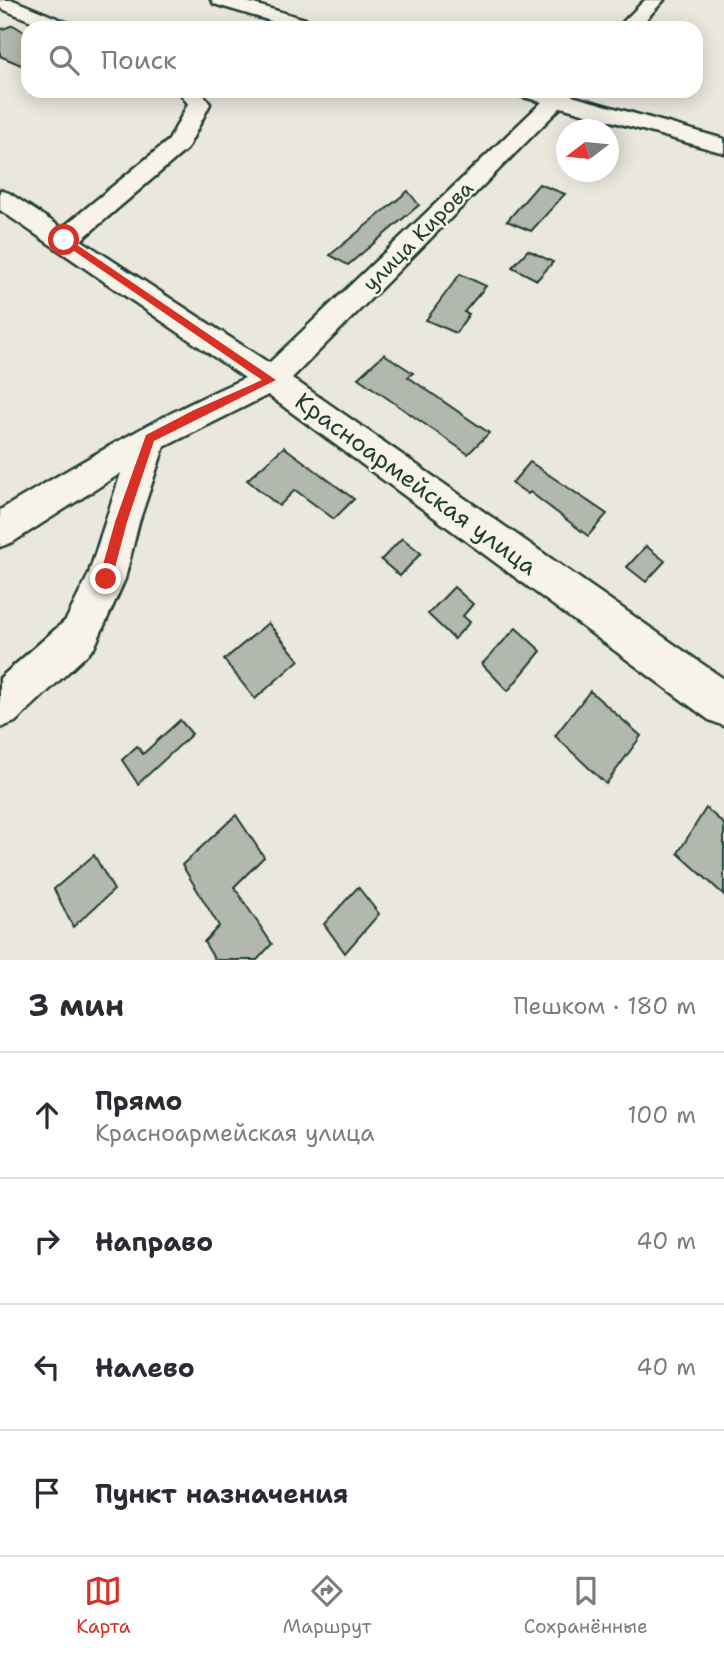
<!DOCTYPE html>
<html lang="ru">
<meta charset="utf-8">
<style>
body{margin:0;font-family:"Shantell Sans",sans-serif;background:#f2f2f3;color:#2b2b33}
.compass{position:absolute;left:556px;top:119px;width:63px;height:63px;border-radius:50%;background:#fff;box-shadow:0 4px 18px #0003;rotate:254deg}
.stop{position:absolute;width:21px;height:21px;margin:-16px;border:5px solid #d93025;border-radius:50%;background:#fff}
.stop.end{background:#d93025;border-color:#fff;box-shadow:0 2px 7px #0008}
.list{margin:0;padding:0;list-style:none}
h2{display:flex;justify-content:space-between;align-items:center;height:91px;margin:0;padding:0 28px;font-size:30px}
h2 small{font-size:23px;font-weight:400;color:#7c7c81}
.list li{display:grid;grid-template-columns:46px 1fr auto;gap:21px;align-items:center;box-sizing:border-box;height:126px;padding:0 28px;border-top:2px solid #e1e1e2}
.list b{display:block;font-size:26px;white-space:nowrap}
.list p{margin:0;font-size:23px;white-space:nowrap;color:#7c7c81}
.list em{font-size:23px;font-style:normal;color:#7c7c81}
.icon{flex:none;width:38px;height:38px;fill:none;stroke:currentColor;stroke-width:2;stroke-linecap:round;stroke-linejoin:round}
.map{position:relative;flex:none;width:724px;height:960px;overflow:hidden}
.search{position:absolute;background:#fff;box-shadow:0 4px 18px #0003;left:21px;right:21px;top:21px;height:77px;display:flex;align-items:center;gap:18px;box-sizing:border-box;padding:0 24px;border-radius:21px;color:#7c7c81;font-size:26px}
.sheet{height:595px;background:#fff}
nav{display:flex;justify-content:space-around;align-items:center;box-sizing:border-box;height:98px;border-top:2px solid #e1e1e2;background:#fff;font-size:19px;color:#7c7c81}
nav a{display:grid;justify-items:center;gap:4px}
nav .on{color:#d93025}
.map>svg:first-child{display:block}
</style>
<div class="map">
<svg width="724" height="960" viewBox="0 0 724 960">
<rect width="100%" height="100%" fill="#eae8dd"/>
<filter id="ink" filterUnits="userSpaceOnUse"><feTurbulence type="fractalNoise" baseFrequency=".0143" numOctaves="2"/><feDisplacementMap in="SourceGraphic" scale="14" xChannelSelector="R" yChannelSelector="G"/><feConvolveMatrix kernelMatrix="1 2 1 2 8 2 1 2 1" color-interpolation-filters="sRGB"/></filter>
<g filter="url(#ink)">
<g fill="#b2b8ae" stroke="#1f3d34" stroke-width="2">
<path d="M13 25 28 34V68L0 56V30Z"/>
<path d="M539 184 565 194 531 231 507 221Z"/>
<path d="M408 191 419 205 348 265 330 255Z"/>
<path d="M528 250 553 262 537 280 512 267Z"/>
<path d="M460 274 486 286 464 312 469 314 456 333 426 320Z"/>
<path d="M384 354 413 373 408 377 489 433 468 454 358 378Z"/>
<path d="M284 447 354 499 334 519 295 490 279 506 247 480Z"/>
<path d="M530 462 607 514 588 536 530 492 528 494 512 483Z"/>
<path d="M402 538 421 553 400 576 381 560Z"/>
<path d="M646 546 665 561 646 582 627 567Z"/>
<path d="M454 587 473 604 463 616 470 622 454 639 428 614Z"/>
<path d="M268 623 299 660 255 699 224 660Z"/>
<path d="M516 628 541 651 508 691 482 664Z"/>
<path d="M590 691 641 736 606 784 555 736Z"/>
<path d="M180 720 192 734 138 784 122 760 137 746 143 754Z"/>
<path d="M706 808 724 824V895L678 853Z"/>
<path d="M236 815 264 857 234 887 272 944 257 960H215L204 942 219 926 182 865Z"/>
<path d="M94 855 114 890 73 927 54 889Z"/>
<path d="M358 887 379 914 345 953 324 924Z"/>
</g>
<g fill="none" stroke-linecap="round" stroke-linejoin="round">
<g stroke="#1f3d34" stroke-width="5">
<g id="minor">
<path d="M0 0H13L71 24 74 28H48L0 8Z"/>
<path d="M211 0H240L322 24 325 28H294L214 4Z"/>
<path d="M645 0H664L638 28H617Z"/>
<path d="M179 91H201L210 104 187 149 81 240 269 363 542 102 520 96 517 91H576L572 96 724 139V153L561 107 292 378 724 679V726L709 720 268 395 164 447 139 522 125 579 94 648 15 722 0 728V678L66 620 88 576 121 473 13 542 0 547V510C81 462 158 416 245 378L0 210V190L9 193 62 228 169 140 188 104Z"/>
</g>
</g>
<use href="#minor" fill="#f7f3e8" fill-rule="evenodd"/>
</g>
</g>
<path fill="#d93025" d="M61 238H67L276 380 154 441 127 522 112 579 106 585 99 579 115 522 146 435 194 410 262 380 61 242Z"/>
<g text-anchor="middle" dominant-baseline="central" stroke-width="5" stroke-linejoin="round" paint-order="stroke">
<g font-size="21" fill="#1f3d34" stroke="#f7f3e8">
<text transform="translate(418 236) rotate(-45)">улица Кирова</text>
</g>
<g font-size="24" fill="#1f3d34" stroke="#f7f3e8">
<text transform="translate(416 484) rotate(36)">Красноармейская улица</text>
</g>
</g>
</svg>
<svg class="compass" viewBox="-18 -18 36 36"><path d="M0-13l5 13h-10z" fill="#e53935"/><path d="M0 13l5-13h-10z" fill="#7c7c81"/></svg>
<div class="stop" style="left:64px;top:240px"></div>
<div class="stop end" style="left:106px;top:579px"></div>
<div class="search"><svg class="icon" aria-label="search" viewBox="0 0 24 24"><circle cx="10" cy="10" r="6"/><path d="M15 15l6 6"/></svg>Поиск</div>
</div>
<section class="sheet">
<h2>3 мин<small>Пешком · 180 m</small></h2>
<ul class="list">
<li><svg class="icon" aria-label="ahead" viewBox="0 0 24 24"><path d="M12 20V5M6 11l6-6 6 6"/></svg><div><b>Прямо</b><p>Красноармейская улица</p></div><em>100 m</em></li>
<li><svg class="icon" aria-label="right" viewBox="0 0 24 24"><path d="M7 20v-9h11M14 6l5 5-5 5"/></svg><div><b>Направо</b></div><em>40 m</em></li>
<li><svg class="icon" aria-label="left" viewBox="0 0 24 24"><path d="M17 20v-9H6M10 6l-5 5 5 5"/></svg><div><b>Налево</b></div><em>40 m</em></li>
<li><svg class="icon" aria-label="arrive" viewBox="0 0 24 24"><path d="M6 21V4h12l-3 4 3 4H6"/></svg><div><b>Пункт назначения</b></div></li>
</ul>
</section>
<nav>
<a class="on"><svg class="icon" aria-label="map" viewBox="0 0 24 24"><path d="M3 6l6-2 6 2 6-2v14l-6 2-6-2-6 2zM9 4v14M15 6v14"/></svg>Карта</a>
<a><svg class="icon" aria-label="directions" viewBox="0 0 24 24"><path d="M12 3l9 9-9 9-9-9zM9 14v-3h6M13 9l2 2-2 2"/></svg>Маршрут</a>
<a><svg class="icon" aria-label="saved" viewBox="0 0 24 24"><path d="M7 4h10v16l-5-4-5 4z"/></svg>Сохранённые</a>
</nav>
